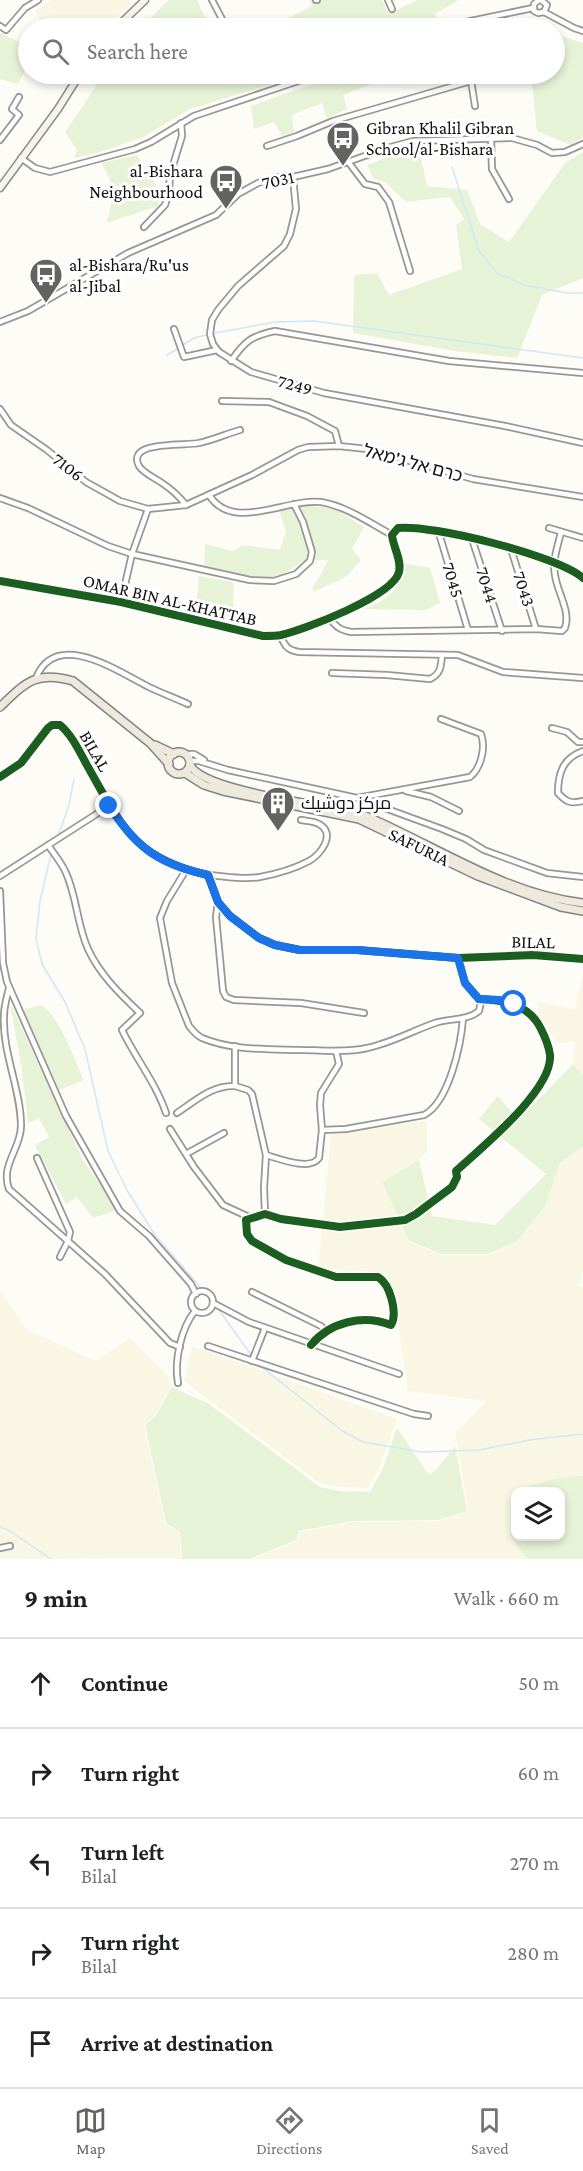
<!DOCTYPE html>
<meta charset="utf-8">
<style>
body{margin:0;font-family:"Crimson Pro",Cairo,"Noto Sans Hebrew",serif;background:#f2f2f2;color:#202124}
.controls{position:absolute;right:18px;bottom:18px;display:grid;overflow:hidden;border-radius:12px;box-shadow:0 3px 9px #0003}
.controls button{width:54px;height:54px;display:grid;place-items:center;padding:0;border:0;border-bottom:2px solid #e0e0e0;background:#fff;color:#202124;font:30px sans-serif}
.stop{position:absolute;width:18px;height:18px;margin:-14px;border:4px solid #1a73e8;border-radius:50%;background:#fff}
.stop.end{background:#1a73e8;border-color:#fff;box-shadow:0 2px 6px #0008}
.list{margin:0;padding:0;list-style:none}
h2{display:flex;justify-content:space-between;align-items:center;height:78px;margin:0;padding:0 24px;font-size:26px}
h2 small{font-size:20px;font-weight:400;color:#757577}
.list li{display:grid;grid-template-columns:39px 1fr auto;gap:18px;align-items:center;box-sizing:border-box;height:90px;padding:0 24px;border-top:2px solid #e0e0e0}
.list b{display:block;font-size:22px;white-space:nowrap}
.list p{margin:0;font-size:20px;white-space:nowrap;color:#757577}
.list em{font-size:20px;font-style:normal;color:#757577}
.icon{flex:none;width:33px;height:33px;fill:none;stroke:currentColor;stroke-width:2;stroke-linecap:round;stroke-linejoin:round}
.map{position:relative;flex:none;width:583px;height:1559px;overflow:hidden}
.search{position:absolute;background:#fff;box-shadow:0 3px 9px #0003;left:18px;right:18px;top:18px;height:66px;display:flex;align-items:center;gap:15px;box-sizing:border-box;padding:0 21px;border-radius:33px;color:#757577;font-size:22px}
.sheet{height:528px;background:#fff}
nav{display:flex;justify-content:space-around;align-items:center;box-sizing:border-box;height:84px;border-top:2px solid #e0e0e0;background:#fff;font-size:16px;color:#757577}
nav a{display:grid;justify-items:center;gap:3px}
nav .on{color:#646362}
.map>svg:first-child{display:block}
</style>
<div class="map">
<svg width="583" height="1559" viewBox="0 0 583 1559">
<rect width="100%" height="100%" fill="#fdfcf7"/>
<g fill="#f9f7e4" fill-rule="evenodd">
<path d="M51 0H129L132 4 104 28H42L36 10Z"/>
<path d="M583 971V1075L573 1064 575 1042 557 1043 538 1012V1002L575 1009Z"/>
<path d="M427 1121V1151L419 1160 382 1182 409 1242 442 1255H487L516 1242 545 1208 560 1163 583 1148V1272L578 1286 583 1287V1559H252L297 1541 300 1532 352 1522 438 1521 468 1511 455 1432 486 1401 408 1391 392 1283 384 1273 318 1268 331 1135ZM516 1492H560V1536H516Z"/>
<path d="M0 1290 27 1330 96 1361 130 1338 166 1373 171 1387 155 1414 144 1425 165 1524 179 1532 181 1558 0 1559Z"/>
<path d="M192 1346 397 1419 380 1467 368 1488 341 1487 321 1484 184 1381Z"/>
</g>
<g fill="#e7f3d7">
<path d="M169 0H197L210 28H140Z"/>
<path d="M309 0H382L389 14 417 0H459L435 14 439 23 424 28H269L312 6Z"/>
<path d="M0 33 28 46V64L18 84 0 79Z"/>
<path d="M555 34 583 43V137L571 145 537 131 531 74H554Z"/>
<path d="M104 74H305L190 109 143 137 97 153 74 158 77 150 65 132Z"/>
<path d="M341 74H398L343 95 347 109 327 118 322 103 292 115 294 132 282 136 274 122 254 129 251 106Z"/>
<path d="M408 149 419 150 427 186 467 190 480 224 509 242 565 163 583 152V278L542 295 517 358 455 351 353 333 354 275 377 273 389 295 462 269 456 225 464 219 450 197 406 202 385 182 373 178 367 165Z"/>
<path d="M137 155 159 190 158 206 107 223C113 198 116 186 101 163Z"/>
<path d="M311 506 335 509 364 527 352 549 361 560 347 576 314 592 312 588 320 576 328 560H305L278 577H254L204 566 205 544 233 551 243 545 280 550 286 531 279 511Z"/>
<path d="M402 563 430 568 440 603 426 610 363 609C388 599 401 592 402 563Z"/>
<path d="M199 576 233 582 234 623 195 616Z"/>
<path d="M10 1003 84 1162 118 1210 93 1218 77 1197 66 1204 35 1145 49 1137 39 1118 28 1123 22 1070Z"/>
<path d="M41 1005C61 1018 74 1059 84 1080L59 1090 22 1010Z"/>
<path d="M573 1064 583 1075V1147L560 1163 545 1207 516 1242 487 1254H442L409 1241 382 1182 419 1160 432 1216 495 1225 546 1174 479 1119 498 1096 515 1116 537 1101Z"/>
<path d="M172 1387 209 1404 320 1487 340 1491 370 1492 383 1468 397 1428 429 1475 436 1470 455 1446 467 1511 438 1520 352 1521 299 1531 297 1540 249 1559H174L182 1558 180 1532 166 1523 145 1425 156 1415Z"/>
<path d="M583 1476V1559H529L520 1550 511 1535 515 1494 516 1536H560V1492L520 1491C541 1480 560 1477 583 1476Z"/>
</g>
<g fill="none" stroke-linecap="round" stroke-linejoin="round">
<g stroke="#cde8f7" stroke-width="1.5">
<path d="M452 167 479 251 497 273 525 285 567 293H583"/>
<path d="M215 333 275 322 314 321 583 358"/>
<path d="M183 345 194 338 206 335"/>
<path d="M167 355 179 348"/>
<path d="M57 839 69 805 74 779"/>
<path d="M51 854 40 901 36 939 42 964 65 1002 85 1049 108 1151 128 1192 155 1235 213 1302"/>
<path d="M216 1306 252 1356"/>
<path d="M258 1364 341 1430 363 1442 421 1452 479 1450 529 1440 583 1434"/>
<path d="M0 1527 10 1531 51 1559"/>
</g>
<g stroke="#979795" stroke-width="8">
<g id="street">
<path d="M212 0 222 19"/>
<path d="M316 0H317"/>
<path d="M388 0 392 9"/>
<path d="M539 0 534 4V11L538 13 544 12"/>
<path d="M541 0 547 5 544 12"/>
<path d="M544 12 574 28 583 31"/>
<path d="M0 26 6 30 25 8 38 0"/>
<path d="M437 28 533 8"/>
<path d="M470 74 475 106"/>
<path d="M491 138 492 169 509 199"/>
<path d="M0 140 19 115 12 109 19 97"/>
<path d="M267 146 297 136 333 121 471 81"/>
<path d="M21 158 35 168 50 172 135 149 151 142 194 116 319 74"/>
<path d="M349 163 365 184 378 187 389 202 410 271"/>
<path d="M293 177 296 209 290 234 284 246 238 286 218 310 212 320 210 334 213 344 219 352 251 372 324 393 505 426 583 443"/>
<path d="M144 227 165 205 169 192 170 175 182 136 181 123"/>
<path d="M0 322 28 311 128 253 216 215 238 194 258 183 277 177H293L328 169 387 148 413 141 512 138 537 145 552 153 565 152 583 144"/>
<path d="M174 329 184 357 217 350"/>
<path d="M231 361C245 341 251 336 275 331L449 361 583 373"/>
<path d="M222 401 269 402 307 416 335 431 339 446"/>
<path d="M0 409 11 425 47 450 86 482 120 501 148 509 186 505 252 475 298 450 308 447 339 446 367 449 473 479 583 497"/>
<path d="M209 495C233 533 286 498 321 502 346 506 370 523 392 535"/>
<path d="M0 498 28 508 108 546 132 554 250 580 274 581 296 574 310 561 312 552 303 522 294 504"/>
<path d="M186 505C179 496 171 489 162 483 155 478 143 473 139 466 125 440 188 446 199 443 213 440 226 434 240 430"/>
<path d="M549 528 583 538"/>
<path d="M438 530 468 630"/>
<path d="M472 539 502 631"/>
<path d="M511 549 536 629"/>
<path d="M0 581 121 602 263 636C269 636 276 636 281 635 306 629 393 596 399 572 402 560 393 547 392 535L398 528C432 524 558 556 583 578"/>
<path d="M121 602 132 554 148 509"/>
<path d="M330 618C335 627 341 630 351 632L536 629 562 631 565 628C571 611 557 592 555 575 552 560 558 546 561 532"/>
<path d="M280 635C285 646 287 650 299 652L458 655 503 672 583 678"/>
<path d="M332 673 387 675 430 679C441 674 441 666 442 655"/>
<path d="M36 678C56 628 119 672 149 687 161 693 175 698 188 704"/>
<path d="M552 728 567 732 578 742H583"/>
<path d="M583 751C563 758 558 773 558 793 566 802 571 804 583 801"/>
<path d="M184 754H194L204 760"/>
<path d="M190 761H199L228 770 357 798 470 777C481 768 486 748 481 734L441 719"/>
<path d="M0 777 21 763 48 728 52 725H60C73 736 80 753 88 767 122 827 135 859 208 875L218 902 230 916 259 938 275 945 300 950H357L458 958 533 955 583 959"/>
<path d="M406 791 431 797 459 811"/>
<path d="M360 799 442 829 466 839 484 850 547 873 583 877"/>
<path d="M48 845C54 854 62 863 66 873 77 897 77 925 88 949 100 975 120 994 140 1013L122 1030C136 1059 156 1083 166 1113"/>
<path d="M186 870 167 901 160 918 172 983 189 1026C193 1031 196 1035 202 1038 233 1051 270 1049 302 1050 323 1050 346 1053 367 1048 391 1043 412 1031 435 1023 450 1018 467 1021 479 1011L481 1002 465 983 458 958"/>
<path d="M208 875C225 876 243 880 260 877 276 874 294 869 309 861 320 855 337 834 319 824 314 821 306 821 301 820"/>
<path d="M0 876 109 806"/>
<path d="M0 891 3 963 7 982 66 1116 120 1211 149 1236 191 1284 196 1294"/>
<path d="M218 902 216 917 223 991 226 997 234 1000 301 1003 364 1013"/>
<path d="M9 988C7 997 4 1006 4 1015 2 1053 21 1089 21 1126 21 1149 0 1165 9 1189L105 1274 170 1343 180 1347"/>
<path d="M235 1046V1086L248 1090 252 1094 266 1155 264 1188 265 1214"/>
<path d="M177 1113C195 1101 212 1085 235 1086"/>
<path d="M170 1129 194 1167 223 1205 251 1218"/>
<path d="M322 1130 346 1129 424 1115C449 1102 461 1045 463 1018"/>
<path d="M186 1154 224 1133"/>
<path d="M266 1155C280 1159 310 1171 319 1158L322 1130 320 1105 321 1093 339 1064 336 1051"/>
<path d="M37 1158 70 1232 68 1241 60 1257"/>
<circle cx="202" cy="1302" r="11"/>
<path d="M252 1292 321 1326 325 1331"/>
<path d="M213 1303 249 1322 399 1374"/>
<path d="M311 1345C330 1322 363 1314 391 1325 398 1313 390 1284 378 1277H336L286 1260 252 1241 247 1234 246 1220 265 1214 281 1219 340 1227 405 1220 416 1214 452 1187 457 1177 456 1171C481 1148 553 1090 550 1055 549 1047 545 1037 541 1029 529 1004 504 1000 479 999"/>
<path d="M208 1346 414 1414 428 1416"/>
<path d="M252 1361 265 1328"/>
<path d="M178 1383C174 1361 181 1328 195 1311"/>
<path d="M0 1548 10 1546"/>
</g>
</g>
<g stroke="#8e8d8b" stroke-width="9">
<g id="secondary">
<path d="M116 28 145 0"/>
<path d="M0 188 58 109 80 74"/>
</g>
</g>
<g stroke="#858482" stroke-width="10">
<g id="primary">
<path d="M0 707C25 683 36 670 73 681L150 743 169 764"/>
<path d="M155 745 174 754"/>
<circle cx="179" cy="763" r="11"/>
<path d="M190 765C204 792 328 805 361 814 434 844 503 894 583 903"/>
<path d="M185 773 204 785 223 791 359 819 478 876 561 907 583 911"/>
</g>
</g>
<use href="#street" stroke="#fffffe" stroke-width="4.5"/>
<use href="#secondary" stroke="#f6f4eb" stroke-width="6"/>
<use href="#primary" stroke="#ede9dc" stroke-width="7"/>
<g stroke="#fff" stroke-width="11">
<g id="cycleway">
<path d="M0 581 121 602 263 636C269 636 276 636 281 635 306 629 393 596 399 572 402 560 393 547 392 535L398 528C432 524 558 556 583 578"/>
<path d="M0 777 21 763 48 728 52 725H60C73 736 80 753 88 767 122 827 135 859 208 875L218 902 230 916 259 938 275 945 300 950H357L458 958 533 955 583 959"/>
<path d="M311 1345C330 1322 363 1314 391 1325 398 1313 390 1284 378 1277H336L286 1260 252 1241 247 1234 246 1220 265 1214 281 1219 340 1227 405 1220 416 1214 452 1187 457 1177 456 1171C481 1148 553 1090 550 1055 549 1047 545 1037 541 1029 529 1004 504 1000 479 999"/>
</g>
</g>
<use href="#cycleway" stroke="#1b5e20" stroke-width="8"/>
</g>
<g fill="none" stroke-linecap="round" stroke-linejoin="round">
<path stroke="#1a73e8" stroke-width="8" d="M109 806C137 848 158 864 208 875L218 902 230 916 259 938 275 945 300 950H357L458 958 465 983 479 999 500 1000 514 1004"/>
</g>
<defs>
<g id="bus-pin" transform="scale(1.725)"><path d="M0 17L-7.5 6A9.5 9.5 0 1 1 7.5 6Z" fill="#646362" stroke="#fff"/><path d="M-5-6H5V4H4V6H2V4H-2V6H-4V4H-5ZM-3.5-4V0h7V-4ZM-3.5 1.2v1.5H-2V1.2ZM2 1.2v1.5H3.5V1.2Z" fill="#fff"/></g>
<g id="building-pin" transform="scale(1.725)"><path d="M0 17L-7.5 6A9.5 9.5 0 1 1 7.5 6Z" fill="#646362" stroke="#fff"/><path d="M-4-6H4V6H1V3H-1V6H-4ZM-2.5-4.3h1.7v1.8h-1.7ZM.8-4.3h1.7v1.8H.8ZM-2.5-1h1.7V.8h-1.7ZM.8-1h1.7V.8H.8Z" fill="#fff"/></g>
</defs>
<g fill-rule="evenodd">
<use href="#bus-pin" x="343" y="138"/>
<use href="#bus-pin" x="226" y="181"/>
<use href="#bus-pin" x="46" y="275"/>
<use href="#building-pin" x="278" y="803"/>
</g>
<g text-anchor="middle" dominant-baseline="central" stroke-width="6" stroke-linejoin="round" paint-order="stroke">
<g font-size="18" fill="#111" stroke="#fff" text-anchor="start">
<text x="366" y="128">Gibran Khalil Gibran<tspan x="366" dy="21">School/al-Bishara</tspan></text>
<text x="203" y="171" text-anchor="end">al-Bishara<tspan x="203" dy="21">Neighbourhood</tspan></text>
<text x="69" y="265">al-Bishara/Ru'us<tspan x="69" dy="21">al-Jibal</tspan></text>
<text x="301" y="803">مركز دوشيك</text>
</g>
<g font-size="18" fill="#111" stroke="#fff">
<text transform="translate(278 180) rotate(-12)">7031</text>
<text transform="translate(295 385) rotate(16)">7249</text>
<text transform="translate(413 463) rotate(15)">כרם אל ג'מאל</text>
<text transform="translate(68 467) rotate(38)">7106</text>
<text transform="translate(453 580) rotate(73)">7045</text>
<text transform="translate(487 585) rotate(72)">7044</text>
<text transform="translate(524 589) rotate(72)">7043</text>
<text transform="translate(170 600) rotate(13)">OMAR BIN AL-KHATTAB</text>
<text transform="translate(95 751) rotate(60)">BILAL</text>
<text transform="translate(419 847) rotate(26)">SAFURIA</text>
<text transform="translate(533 942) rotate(1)">BILAL</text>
</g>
</g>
</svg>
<div class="controls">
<button><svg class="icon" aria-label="layers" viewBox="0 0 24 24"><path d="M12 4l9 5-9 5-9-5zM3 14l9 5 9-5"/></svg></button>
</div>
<div class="stop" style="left:514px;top:1004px"></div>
<div class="stop end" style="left:109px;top:806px"></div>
<div class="search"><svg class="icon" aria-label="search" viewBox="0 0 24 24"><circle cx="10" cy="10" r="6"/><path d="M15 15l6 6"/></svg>Search here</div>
</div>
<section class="sheet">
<h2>9 min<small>Walk · 660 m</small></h2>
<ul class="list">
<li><svg class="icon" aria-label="ahead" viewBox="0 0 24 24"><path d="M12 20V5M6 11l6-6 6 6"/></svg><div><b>Continue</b></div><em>50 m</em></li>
<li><svg class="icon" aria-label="right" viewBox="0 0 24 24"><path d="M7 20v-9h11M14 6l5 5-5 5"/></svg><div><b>Turn right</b></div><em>60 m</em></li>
<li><svg class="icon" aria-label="left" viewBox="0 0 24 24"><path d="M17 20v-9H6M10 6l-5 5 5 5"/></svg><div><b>Turn left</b><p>Bilal</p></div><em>270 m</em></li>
<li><svg class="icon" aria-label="right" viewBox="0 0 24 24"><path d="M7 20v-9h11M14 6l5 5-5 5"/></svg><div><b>Turn right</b><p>Bilal</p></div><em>280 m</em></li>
<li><svg class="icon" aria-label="arrive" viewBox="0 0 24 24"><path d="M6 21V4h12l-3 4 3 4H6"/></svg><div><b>Arrive at destination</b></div></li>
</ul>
</section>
<nav>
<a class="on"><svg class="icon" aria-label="map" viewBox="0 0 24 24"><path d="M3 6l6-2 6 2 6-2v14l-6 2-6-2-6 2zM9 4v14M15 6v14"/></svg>Map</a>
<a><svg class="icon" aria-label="directions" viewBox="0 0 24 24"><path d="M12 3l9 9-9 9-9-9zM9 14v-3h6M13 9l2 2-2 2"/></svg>Directions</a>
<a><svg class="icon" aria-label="saved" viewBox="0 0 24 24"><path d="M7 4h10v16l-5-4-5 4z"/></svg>Saved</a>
</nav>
